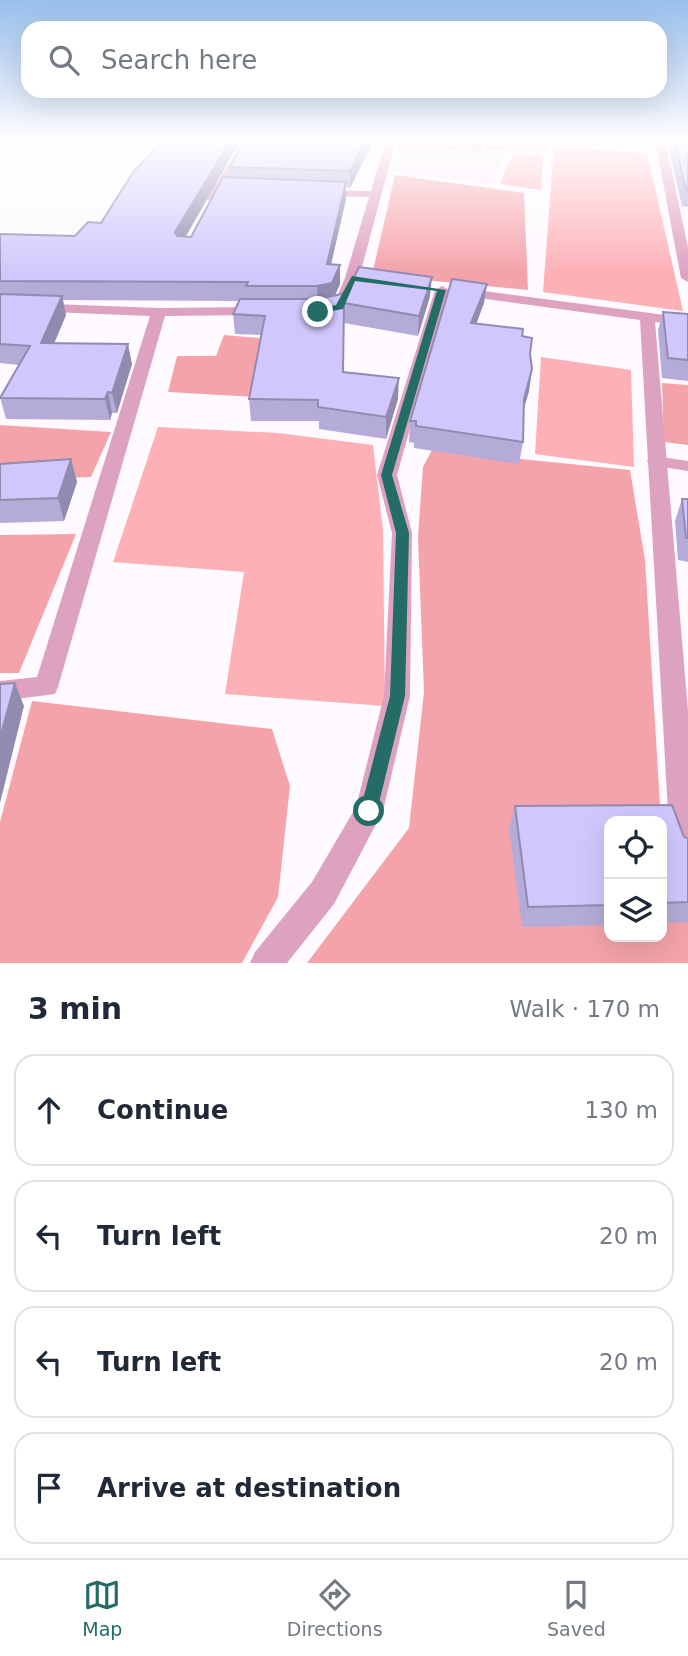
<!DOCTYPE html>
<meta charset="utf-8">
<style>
body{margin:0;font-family:"DejaVu Sans",sans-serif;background:#f2f2f3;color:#1f2937}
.controls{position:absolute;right:21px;bottom:21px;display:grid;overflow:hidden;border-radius:14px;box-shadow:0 7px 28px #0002}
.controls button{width:63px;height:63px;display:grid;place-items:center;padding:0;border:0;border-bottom:2px solid #e0e1e3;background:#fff;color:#1f2937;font:35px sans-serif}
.stop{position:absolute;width:21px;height:21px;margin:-16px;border:5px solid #246d66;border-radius:50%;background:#fff}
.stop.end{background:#246d66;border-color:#fff;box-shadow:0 2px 7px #0008}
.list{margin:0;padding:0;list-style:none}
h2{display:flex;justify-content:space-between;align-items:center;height:91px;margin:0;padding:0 28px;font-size:30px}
h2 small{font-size:23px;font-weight:400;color:#747a83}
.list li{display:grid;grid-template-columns:46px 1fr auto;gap:21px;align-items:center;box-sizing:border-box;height:112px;margin:0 14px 14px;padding:0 14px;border:2px solid #e0e1e3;border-radius:21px}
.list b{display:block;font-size:26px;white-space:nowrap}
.list em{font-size:23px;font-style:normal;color:#747a83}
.icon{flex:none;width:38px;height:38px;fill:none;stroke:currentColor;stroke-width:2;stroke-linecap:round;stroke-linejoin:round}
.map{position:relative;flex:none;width:688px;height:963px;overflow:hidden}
.search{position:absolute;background:#fff;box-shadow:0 7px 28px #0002;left:21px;right:21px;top:21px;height:77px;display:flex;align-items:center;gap:18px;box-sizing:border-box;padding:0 24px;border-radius:21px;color:#747a83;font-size:26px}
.sheet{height:595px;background:#fff}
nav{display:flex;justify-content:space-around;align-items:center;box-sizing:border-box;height:98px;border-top:2px solid #e0e1e3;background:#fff;font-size:19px;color:#747a83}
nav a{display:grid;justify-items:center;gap:4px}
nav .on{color:#246d66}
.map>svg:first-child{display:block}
</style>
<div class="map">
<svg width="688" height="963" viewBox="0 0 688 963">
<rect width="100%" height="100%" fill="#fefaff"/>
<path fill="#f6ebf9" d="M401 146 505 154 493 185 392 171Z"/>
<g fill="#feb0b7">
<path d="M484 140H596L599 147 549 144 544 152 485 150Z"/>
<path d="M554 146 647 153 683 311 543 292Z"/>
<path d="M513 153 543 155 541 190 500 184Z"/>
<path d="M541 357 631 370 634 467 535 454Z"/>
<path d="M158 427 278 433 373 445 383 530 385 706 225 694 244 572 113 562Z"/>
</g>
<g fill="#f4a3aa">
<path d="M399 140H481L483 152 396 146Z"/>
<path d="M395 175 524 193 528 290 372 275Z"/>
<path d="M224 335 260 338 255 372 274 398 168 392 177 356H216Z"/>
<path d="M662 383 688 385V445L664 442Z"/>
<path d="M0 425 111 432 91 477 0 480Z"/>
<path d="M432 450 630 470 645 560 661 821H609V937H662V905L688 906V963H307L409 828 424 692 418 537 423 467Z"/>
<path d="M76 534 19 673H0V535Z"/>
<path d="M32 701 272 729 290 786 278 897 242 963H0V822Z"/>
</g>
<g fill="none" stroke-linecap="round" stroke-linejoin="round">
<path fill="#dea2c1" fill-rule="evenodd" d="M655 456 688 461V471L649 465 647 461 649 457Z"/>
<g fill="#dea2c1" fill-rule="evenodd">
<path d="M244 140H254L217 201H209L207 199Z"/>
<path d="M386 140H396L359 278 345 310 326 312 324 309 334 304 345 278 369 197 321 196 315 193 321 190 371 191Z"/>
<path d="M655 140H665L688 247V282L681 278Z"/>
<path d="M442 286 449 290 397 475 412 533 410 696 383 811 334 904 287 963H250L255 952 312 882 356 807 384 696 392 533 377 475 435 290Z"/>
<path d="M461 288 688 318V326L655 322 688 711V860L685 861 675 857 670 847 640 320 456 295 454 292Z"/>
<path d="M0 302 159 308 259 307 266 311 259 315 165 316 58 687 55 694 0 701V681L37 677 150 316 0 310Z"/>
</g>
</g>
<g fill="#b4abd9">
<path d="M164 140H241L185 237H191L230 178 229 167 246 140H374L350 188 346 187V199L331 264 340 284 335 295 430 296 418 336 344 323 343 372 398 399 386 439 319 429V421H251L249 399 261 335 235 334 233 314 239 301 63 300 66 315 54 343 132 364 117 413H112L110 420 6 419 0 397 19 365 0 363V234L75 236 101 223Z"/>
<path d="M670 140H688V207L682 206 668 146Z"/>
<path d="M484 303 476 324 522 336 530 354 532 369 529 391 524 409 523 442 519 464 414 448V443L409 442 410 421Z"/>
<path d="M663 312 688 314V381L662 378 658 330Z"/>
<path d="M71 459 77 482 64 521 0 523V464Z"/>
<path d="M682 499H688V562L678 560 675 521Z"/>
<path d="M672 805 684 837 688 838V922L662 923V821H609V925L522 927 509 828 515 806Z"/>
</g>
<g fill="#928bb0">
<path d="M231 140H241L178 250 175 232Z"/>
<path d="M366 140H374L350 188V171Z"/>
<path d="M346 182V199L327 282V264Z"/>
<path d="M340 265V284L332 302 318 305 317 286Z"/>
<path d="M432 277 430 296 418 336 419 316Z"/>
<path d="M487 284 484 303 469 343 471 323Z"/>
<path d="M62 296 66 315 46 363 41 343Z"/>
<path d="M128 344 132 364 117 413 112 393Z"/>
<path d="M532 369 529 391 520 421 524 399Z"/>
<path d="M399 378 398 399 386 439V417Z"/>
<path d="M108 392 112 413 110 420 105 399Z"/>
<path d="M71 459 77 482 64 521 58 498Z"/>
<path d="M15 683 24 706 0 803V738Z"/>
</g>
<g fill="#d1c7fc" stroke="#928bb0" stroke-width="2">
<path d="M164 140H231L175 232 177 236 191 237 223 177 346 182 327 264 340 265 332 283 317 286H246L248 282 0 281V234L75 236 88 222 101 223 134 171Z"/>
<path d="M246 140H366L350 171 229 167Z"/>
<path d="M674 140H688V190H686Z"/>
<path d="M359 267 432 277 419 316 344 303 343 372 399 378 386 417 318 407V400L249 399 265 316 233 314 240 299H318L346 293Z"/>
<path d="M452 279 487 284 471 323 523 329 522 336 532 338 530 354 532 369 524 399 523 442 416 426V421H410Z"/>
<path d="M0 294 62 296 41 343 128 344 112 393 108 392 105 399 0 398 30 346 0 344Z"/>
<path d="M663 312 688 314V360L668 358Z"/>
<path d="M71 459 58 498 0 500V464Z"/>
<path d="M682 499H688V538H686Z"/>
<path d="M15 683 0 738V684Z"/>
<path d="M672 805 684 837 688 838V902L662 903V821H609V905L528 907 515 806Z"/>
</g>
<linearGradient id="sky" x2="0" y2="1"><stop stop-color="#99bfec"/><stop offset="0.51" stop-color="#fffdff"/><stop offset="1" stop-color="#fffdff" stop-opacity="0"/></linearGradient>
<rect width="688" height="274" fill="url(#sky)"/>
<path fill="#246d66" d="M352 276 446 290 392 475 409 533 405 696 377 811 369 819 360 811 390 696 396 533 381 475 437 291 355 281 343 309 315 314V310L336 305Z"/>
</svg>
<div class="controls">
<button><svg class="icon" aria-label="locate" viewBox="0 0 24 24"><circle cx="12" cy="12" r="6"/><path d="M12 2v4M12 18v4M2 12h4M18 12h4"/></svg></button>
<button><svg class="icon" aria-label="layers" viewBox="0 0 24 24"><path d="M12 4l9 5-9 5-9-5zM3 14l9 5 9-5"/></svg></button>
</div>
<div class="stop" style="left:369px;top:811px"></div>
<div class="stop end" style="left:318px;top:312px"></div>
<div class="search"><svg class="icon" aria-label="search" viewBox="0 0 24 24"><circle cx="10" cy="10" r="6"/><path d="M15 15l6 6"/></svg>Search here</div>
</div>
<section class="sheet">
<h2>3 min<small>Walk · 170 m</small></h2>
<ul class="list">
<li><svg class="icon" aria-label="ahead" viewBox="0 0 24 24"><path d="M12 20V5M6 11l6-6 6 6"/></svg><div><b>Continue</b></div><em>130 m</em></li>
<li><svg class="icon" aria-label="left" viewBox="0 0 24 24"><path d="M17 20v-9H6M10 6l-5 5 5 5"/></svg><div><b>Turn left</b></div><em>20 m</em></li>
<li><svg class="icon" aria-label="left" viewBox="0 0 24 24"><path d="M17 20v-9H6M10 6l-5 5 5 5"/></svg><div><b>Turn left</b></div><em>20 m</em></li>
<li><svg class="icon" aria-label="arrive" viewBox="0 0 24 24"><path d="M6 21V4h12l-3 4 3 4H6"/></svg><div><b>Arrive at destination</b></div></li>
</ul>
</section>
<nav>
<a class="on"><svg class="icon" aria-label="map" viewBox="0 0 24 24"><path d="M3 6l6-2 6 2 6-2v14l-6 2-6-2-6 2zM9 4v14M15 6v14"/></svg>Map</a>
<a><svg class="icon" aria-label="directions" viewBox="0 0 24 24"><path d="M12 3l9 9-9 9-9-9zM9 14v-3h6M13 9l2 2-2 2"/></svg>Directions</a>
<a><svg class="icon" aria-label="saved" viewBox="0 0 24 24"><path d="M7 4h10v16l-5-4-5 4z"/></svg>Saved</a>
</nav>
